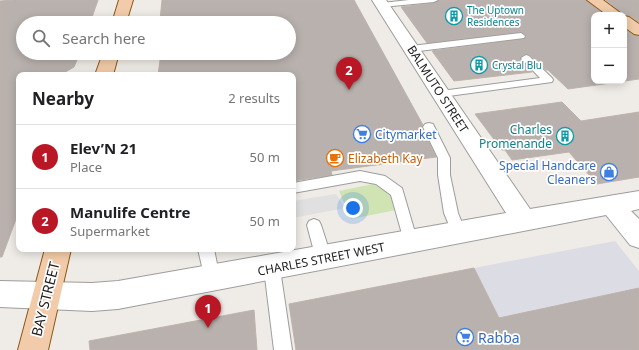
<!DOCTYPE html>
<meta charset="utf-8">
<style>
body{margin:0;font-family:"Noto Sans",sans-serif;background:#f2f2f2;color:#202124}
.controls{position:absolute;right:12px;top:12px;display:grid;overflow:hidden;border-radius:8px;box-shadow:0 2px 10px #0003}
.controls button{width:36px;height:36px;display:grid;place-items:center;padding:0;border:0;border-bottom:1px solid #e0e0e0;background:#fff;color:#202124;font:20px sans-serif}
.you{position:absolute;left:353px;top:208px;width:14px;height:14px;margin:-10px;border:3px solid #fff;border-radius:50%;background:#1a73e8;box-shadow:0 0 0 6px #1a73e833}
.badge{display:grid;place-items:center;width:26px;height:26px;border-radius:50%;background:#b91725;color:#fff;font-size:13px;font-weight:700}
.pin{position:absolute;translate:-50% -33px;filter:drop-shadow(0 1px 2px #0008)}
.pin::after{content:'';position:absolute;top:21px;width:14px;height:12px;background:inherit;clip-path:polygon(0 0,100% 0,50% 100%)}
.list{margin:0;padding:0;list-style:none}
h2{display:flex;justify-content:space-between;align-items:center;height:52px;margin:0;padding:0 16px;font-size:17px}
h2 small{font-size:13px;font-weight:400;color:#757577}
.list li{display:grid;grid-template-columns:26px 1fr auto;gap:12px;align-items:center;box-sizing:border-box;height:64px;padding:0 16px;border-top:1px solid #e0e0e0}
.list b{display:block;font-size:15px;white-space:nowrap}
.list p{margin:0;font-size:13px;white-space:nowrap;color:#757577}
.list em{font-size:13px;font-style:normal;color:#757577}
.icon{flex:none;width:22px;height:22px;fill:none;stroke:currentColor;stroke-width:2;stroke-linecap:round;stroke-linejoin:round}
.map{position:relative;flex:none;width:639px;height:350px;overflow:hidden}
.search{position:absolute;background:#fff;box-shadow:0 2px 10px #0003;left:16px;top:16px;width:280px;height:44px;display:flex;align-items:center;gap:10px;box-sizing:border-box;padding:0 14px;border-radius:22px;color:#757577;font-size:15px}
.panel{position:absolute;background:#fff;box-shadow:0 2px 10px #0003;left:16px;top:72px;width:280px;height:180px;border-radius:8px}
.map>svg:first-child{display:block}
</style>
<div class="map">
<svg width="639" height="350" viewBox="0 0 639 350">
<rect width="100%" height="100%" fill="#efece7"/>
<path fill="#cfe3b3" d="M373 184 389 192 396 210 351 219 339 191Z"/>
<path fill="#e0e0e0" d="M336 194 345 208 293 218V201Z"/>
<path fill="#dcdce5" d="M615 241 639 271V288L499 318 474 268Z"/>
<g fill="#b8b1ad" stroke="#bfb2ab">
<path d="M15 0H98L90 23H23V53H80L74 67 60 75H19V211L2 257H0V1Z"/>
<path d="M162 0H354L423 125 422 128 436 157 331 171 332 175 293 181V75H158L161 53H289V23H166V20H160Z"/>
<path d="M439 0H586L604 15H594V81H624V29L633 35 639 36V79L568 89 548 70H546L530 55 526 54 520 58 532 72 454 81 432 51 524 39 526 36 521 32 427 43 401 7 434 3Z"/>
<path d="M606 0H639V22L630 16 624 15Z"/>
<path d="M562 102 581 121 639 112V177L597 184 569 152 512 160 505 150H502L475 114Z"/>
<path d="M474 268 499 318 639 288V350H296L289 304Z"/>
<path d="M254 310 257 350H90L89 341Z"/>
</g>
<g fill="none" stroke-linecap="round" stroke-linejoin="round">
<g stroke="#9d9d9d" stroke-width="2">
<g id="lane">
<path d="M409 0H438L434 2 382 7 378 5 382 3Z"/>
<path d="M521 33 525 36 524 38 411 52 406 49 411 46Z"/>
<path d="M526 55 529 56 552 78 553 80 552 82 441 97 436 94 441 91 540 78 521 58Z"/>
<path d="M429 123 433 124 450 158V175L458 213 466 233 464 237 459 239 454 237 444 213 438 175V158L423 127 425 124Z"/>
<path d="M360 171 385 176 402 188 418 243 416 248 411 250 406 248 391 195 376 184 360 181 293 193V183Z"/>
<path d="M314 219 319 221 321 225 332 259 329 264 324 266 319 264 316 259 307 225 309 221Z"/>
<path d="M198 249H214L220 279 218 284 212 287 206 284Z"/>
<path d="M272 262 278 264 280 269 292 350H274L264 269 266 264Z"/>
</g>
</g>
<g stroke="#9d9d9d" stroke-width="2">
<path id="street" d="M372 0H386L530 209 639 191V209L631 211 639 219V248L630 245 606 215 118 309 92 311 0 307V281L92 283 118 281 506 213Z"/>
</g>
<g stroke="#8a5711" stroke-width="2">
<g id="primary">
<path d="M119 0H133L126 23H112Z"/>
<path d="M587 0H603L623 15H607Z"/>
<path d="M624 16 629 17 639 24V35L634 34 624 27Z"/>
<path d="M103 53H119L113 75H95Z"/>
<path d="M45 249H71L48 350H18Z"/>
</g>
</g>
<use href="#lane" fill="#fff" fill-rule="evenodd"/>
<use href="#street" fill="#fff" fill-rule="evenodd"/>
<use href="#primary" fill="#f2ccaa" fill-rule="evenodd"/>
</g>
<defs>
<g id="building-ring" transform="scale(0.9)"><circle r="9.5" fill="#fff" stroke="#0f9aa8" stroke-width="1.5"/><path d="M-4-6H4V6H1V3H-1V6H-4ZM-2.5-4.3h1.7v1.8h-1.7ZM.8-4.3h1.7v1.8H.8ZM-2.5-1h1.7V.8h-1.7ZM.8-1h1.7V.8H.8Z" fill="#0f9aa8"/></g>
<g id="supermarket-ring" transform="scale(0.9)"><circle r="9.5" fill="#fff" stroke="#3f7fe0" stroke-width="1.5"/><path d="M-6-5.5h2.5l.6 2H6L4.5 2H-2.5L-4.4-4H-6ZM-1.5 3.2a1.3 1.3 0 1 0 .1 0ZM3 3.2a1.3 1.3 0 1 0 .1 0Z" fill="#3f7fe0"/></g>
<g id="cafe-ring" transform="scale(0.9)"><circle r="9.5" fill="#fff" stroke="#e8710a" stroke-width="1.5"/><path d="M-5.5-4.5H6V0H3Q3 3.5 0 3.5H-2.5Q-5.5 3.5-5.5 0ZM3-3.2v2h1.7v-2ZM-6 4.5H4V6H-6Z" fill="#e8710a"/></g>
<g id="shop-ring" transform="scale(0.9)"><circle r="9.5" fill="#fff" stroke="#3f7fe0" stroke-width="1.5"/><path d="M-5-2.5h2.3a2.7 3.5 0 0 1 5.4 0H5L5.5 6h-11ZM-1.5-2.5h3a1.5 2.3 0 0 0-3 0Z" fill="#3f7fe0"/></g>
</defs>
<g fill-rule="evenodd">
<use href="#building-ring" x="454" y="16"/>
<use href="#building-ring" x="479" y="65"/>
<use href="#supermarket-ring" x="362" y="134"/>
<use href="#building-ring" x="565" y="136"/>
<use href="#cafe-ring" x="335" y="158"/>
<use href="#shop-ring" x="609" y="172"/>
<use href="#supermarket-ring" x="465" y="337"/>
</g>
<g text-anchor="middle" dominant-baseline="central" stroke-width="3.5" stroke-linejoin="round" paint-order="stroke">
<g font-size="10" fill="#0d838f" stroke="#fff" text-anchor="start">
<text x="467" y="10">The Uptown<tspan x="467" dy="12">Residences</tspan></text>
<text x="492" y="65">Crystal Blu</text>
</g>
<g font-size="12" fill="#202020" stroke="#fff">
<text transform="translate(438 89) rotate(57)">BALMUTO STREET</text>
<text transform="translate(321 259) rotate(-11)">CHARLES STREET WEST</text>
</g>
<g font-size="12" fill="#0d838f" stroke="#fff" text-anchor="end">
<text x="552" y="129">Charles<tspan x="552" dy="14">Promenande</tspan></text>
</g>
<g font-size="12" fill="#366cbe" stroke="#fff" text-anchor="start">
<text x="375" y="134">Citymarket</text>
<text x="596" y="165" text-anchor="end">Special Handcare<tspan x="596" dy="14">Cleaners</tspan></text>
</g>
<g font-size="12" fill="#c56008" stroke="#fff" text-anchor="start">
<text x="348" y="158">Elizabeth Kay</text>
</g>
<g font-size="14" fill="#202020" stroke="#fff">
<text transform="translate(45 299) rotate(-76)">BAY STREET</text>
</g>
<g font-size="14" fill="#366cbe" stroke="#fff" text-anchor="start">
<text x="478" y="337">Rabba</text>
</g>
</g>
</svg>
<div class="controls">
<button>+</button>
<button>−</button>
</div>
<div class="you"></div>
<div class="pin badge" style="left:208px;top:328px">1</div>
<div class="pin badge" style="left:349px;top:90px">2</div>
<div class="search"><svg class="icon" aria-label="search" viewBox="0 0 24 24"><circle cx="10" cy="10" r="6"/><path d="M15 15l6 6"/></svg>Search here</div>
<section class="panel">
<h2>Nearby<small>2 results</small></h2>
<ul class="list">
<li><span class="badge">1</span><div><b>Elev’N 21</b><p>Place</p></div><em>50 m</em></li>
<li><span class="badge">2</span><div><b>Manulife Centre</b><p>Supermarket</p></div><em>50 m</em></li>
</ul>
</section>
</div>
